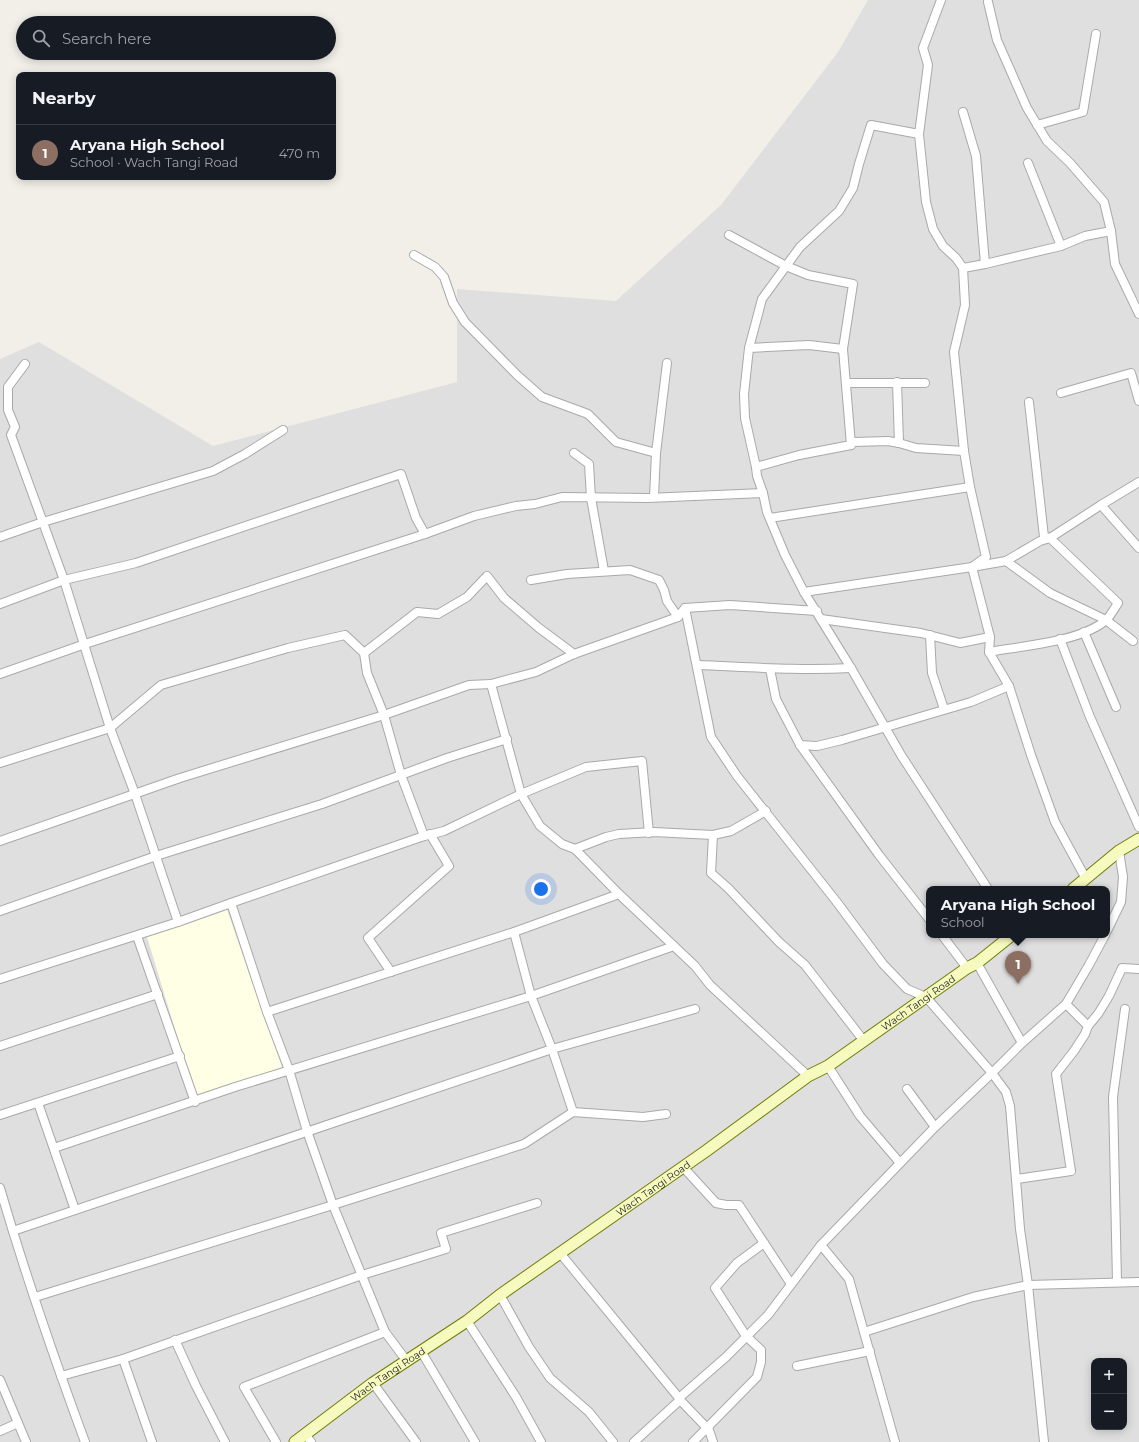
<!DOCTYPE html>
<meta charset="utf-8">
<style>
body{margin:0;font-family:Montserrat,sans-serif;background:#242831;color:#f1f3f6}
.controls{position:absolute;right:12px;bottom:12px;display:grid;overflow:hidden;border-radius:8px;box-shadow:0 2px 10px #0003}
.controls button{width:36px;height:36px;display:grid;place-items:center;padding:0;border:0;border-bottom:1px solid #363941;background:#171b24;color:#f1f3f6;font:20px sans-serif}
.you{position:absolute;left:541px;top:889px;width:14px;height:14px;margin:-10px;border:3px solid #fff;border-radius:50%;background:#1a73e8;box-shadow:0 0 0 6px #1a73e833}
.badge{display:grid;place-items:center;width:26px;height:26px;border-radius:50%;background:#d40000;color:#fff;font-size:13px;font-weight:700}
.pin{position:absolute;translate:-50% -33px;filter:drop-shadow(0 1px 2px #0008)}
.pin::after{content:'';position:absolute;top:21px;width:14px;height:12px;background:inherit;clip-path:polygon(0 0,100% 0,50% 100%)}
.popup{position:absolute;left:926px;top:886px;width:184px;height:52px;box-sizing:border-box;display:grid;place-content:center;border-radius:8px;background:#171b24;filter:drop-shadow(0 1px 3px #0005);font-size:13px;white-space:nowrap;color:#9ea1a6}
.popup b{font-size:15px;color:#f1f3f6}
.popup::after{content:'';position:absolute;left:50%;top:100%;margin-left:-8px;border:8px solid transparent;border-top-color:#171b24}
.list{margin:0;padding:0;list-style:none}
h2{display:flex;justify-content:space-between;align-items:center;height:52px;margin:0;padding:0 16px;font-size:17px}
h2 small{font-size:13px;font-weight:400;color:#9ea1a6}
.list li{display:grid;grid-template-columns:26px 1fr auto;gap:12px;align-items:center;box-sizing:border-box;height:56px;padding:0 16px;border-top:1px solid #363941}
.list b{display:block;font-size:15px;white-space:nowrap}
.list p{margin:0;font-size:13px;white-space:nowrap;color:#9ea1a6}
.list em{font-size:13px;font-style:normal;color:#9ea1a6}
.icon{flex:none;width:22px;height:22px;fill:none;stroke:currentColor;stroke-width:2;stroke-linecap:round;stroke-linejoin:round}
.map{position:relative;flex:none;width:1139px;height:1442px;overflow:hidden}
.search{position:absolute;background:#171b24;box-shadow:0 2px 10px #0003;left:16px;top:16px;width:320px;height:44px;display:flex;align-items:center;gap:10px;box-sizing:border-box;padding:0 14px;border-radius:22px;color:#9ea1a6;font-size:15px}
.panel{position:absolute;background:#171b24;box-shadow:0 2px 10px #0003;left:16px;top:72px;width:320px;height:108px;border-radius:8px}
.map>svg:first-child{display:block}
</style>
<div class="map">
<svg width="1139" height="1442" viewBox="0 0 1139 1442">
<rect width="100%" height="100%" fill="#f2efe9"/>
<path fill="#e0dfdf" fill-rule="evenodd" d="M868 0H1139V1442H0V359L39 342 213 446 457 382V289L616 301 721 205 838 52ZM929 889H1107V935H929ZM1094 1361H1124V1427H1094Z"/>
<path fill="#ffffe5" d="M227 910 282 1067 196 1098 147 937Z"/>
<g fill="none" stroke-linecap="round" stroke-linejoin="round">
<g stroke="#a9a9a9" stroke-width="10">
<g id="street">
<path d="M941 0 923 48 928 65 919 134 926 202 933 229 943 246 956 258 963 268 965 305 954 352 964 451 970 487 986 557 972 567 990 637 989 652 1009 686 1031 755 1055 822 1086 879"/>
<path d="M988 2 997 40 1027 108 1047 141 1070 163 1104 202 1111 231 1115 264 1139 314"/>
<path d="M963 112 976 156 985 264"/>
<path d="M1037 125 1083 112 1096 34"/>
<path d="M919 134 871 125 859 164 853 188 839 211 800 247 762 299 749 348 744 394 745 418 756 467 757 476 763 493 767 512 785 555 804 592 851 668 901 755 988 889"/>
<path d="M1028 163 1061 246"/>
<path d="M729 235 786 266 808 275 853 284 843 349 851 445"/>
<path d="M414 255 435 267 444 277 453 303 465 322 517 375 542 397 588 414 616 442 656 453"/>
<path d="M963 268 985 264 1061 246 1085 236 1111 231"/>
<path d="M749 348 809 345 843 349"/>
<path d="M25 364 8 387V410L15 427 11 435 64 580 110 728 135 794 178 922"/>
<path d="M897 382 899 443"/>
<path d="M846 383H925"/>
<path d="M1061 393 1131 373 1139 401"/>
<path d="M574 453 589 464 591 498 604 571"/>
<path d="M756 467 799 455 851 445 853 442 888 441 899 443 916 448 964 451"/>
<path d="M654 497 656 453 667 363"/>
<path d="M1101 505 1139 548"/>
<path d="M770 518 970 487"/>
<path d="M0 537 43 522 213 471 245 454 283 430"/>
<path d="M1006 561 1050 593 1106 620 1133 641"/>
<path d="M531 580 567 574 630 570 659 580 664 590 667 601 678 617"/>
<path d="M804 592 972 567 1006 561 1040 541 1050 538 1101 505 1139 482"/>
<path d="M0 604 64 580 136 563 314 503 401 474 416 518 425 534"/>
<path d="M685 608 711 737 737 776 836 901 883 964 907 989 926 997 992 1073 1006 1092 1010 1106 1020 1229 1028 1285 1044 1442"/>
<path d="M821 619 921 633 960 643 990 637"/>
<path d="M1084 632 1116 707"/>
<path d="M930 635 932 673 944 709"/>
<path d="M1060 639 1090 717 1139 827"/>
<path d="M989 652C1022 646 1079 642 1105 621 1110 617 1114 609 1118 603L1050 538 1044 537 1029 402"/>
<path d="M364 653 417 612 438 614 467 597 487 576 504 598 539 628 574 654"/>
<path d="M697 665C749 667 800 671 851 668"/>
<path d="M770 669 776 699 800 745 879 855 929 919"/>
<path d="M0 674 85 644 425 534 474 516 516 506 535 504 562 497 648 498 763 493"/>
<path d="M491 684 521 794 540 826 562 844 575 849 619 894 695 966 710 985 808 1076"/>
<path d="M800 745 817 746 842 740 971 702 1009 686"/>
<path d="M0 763 110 728 161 685 288 648 345 635 364 653 367 673 384 715 401 775 424 836"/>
<path d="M713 835 711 873 728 888 779 942 805 965 864 1041"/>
<path d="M0 841 180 778 384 715 469 685 491 684 536 672 574 654 678 617 685 608 730 605 817 611"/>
<path d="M575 849 606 837 619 834 654 832 713 835 731 831 766 811"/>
<path d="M231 903 424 836 444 831 521 794 586 767 642 761 649 833"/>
<path d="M0 911 156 856 322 804 447 758 507 739"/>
<path d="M1107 931 1121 902 1123 877 1119 851"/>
<path d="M514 932 531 996 552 1049 573 1112"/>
<path d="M942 935 967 968"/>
<path d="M137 936 195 1102"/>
<path d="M977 963 1022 1043"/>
<path d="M391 972 368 938 449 866 430 834"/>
<path d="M0 979 178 922 231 903 267 1012 289 1070 307 1131 333 1205 385 1332 406 1360"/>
<path d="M1066 1004 1088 1026"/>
<path d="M267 1012 514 932 619 894"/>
<path d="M0 1046 158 994"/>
<path d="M828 1066 860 1116 900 1163"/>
<path d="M907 1089 935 1127"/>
<path d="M38 1103 75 1210"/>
<path d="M0 1115 180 1056"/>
<path d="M54 1148 235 1087 531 996 674 946"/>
<path d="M683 1167 716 1203 726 1205H739L791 1284"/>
<path d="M1017 1179 1071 1171 1056 1074 1074 1051 1085 1034 1088 1026 1098 1014 1109 996 1122 968 1139 969"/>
<path d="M0 1188C25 1274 54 1358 85 1442"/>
<path d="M13 1231 552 1049 695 1009"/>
<path d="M821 1245 849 1279 895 1442"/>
<path d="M560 1253 679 1398"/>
<path d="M1117 1282 1113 1097 1125 1009"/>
<path d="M500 1295 529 1347 550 1378 589 1412 613 1442"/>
<path d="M35 1297 333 1205 524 1144 573 1112 643 1117 666 1114"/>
<path d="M467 1321 516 1397 541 1442"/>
<path d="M864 1332 973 1297 1028 1285 1139 1282"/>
<path d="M175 1340 196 1386 225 1442"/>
<path d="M421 1351 475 1442"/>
<path d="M123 1359 152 1442"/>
<path d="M797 1366 870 1351"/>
<path d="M61 1376 123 1359 362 1275 446 1249 441 1233 537 1203"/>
<path d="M0 1380 26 1442"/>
<path d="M373 1383 416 1442"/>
<path d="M680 1400 709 1430 713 1442"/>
<path d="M0 1431 18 1423"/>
<path d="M305 1434 311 1442"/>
<path d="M276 1442 244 1387 385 1332"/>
<path d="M634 1442 680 1400 679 1398 726 1357 768 1315 821 1245 935 1127 992 1073 1022 1043 1066 1004 1089 965 1105 935"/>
<path d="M693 1442 757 1377 761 1362V1350L746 1336 715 1288 737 1263 764 1243"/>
</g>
</g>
<g stroke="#707d05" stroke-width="13">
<g id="secondary">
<path d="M1073 889 1119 851 1139 839"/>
<path id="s1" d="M295 1442 373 1383 467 1321 500 1295 706 1151 808 1076 828 1066 967 968 977 963 1012 935"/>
</g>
</g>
<use href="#street" stroke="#fff" stroke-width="8"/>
<use href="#secondary" stroke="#f7fabf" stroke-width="11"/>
</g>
<g text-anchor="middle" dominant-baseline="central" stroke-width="3" stroke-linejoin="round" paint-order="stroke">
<g font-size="10" fill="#222" stroke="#fff">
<text stroke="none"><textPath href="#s1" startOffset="763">Wach Tangi Road</textPath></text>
<text stroke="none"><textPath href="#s1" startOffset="439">Wach Tangi Road</textPath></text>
<text stroke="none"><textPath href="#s1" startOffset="115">Wach Tangi Road</textPath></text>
</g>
</g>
</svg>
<div class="controls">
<button>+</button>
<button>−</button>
</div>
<div class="you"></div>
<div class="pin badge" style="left:1018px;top:984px;background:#8d6e63">1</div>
<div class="popup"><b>Aryana High School</b>School</div>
<div class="search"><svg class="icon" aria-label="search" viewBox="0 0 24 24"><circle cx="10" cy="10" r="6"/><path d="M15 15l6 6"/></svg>Search here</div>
<section class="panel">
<h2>Nearby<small></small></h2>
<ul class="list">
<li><span class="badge" style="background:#8d6e63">1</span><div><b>Aryana High School</b><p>School · Wach Tangi Road</p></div><em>470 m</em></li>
</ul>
</section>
</div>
